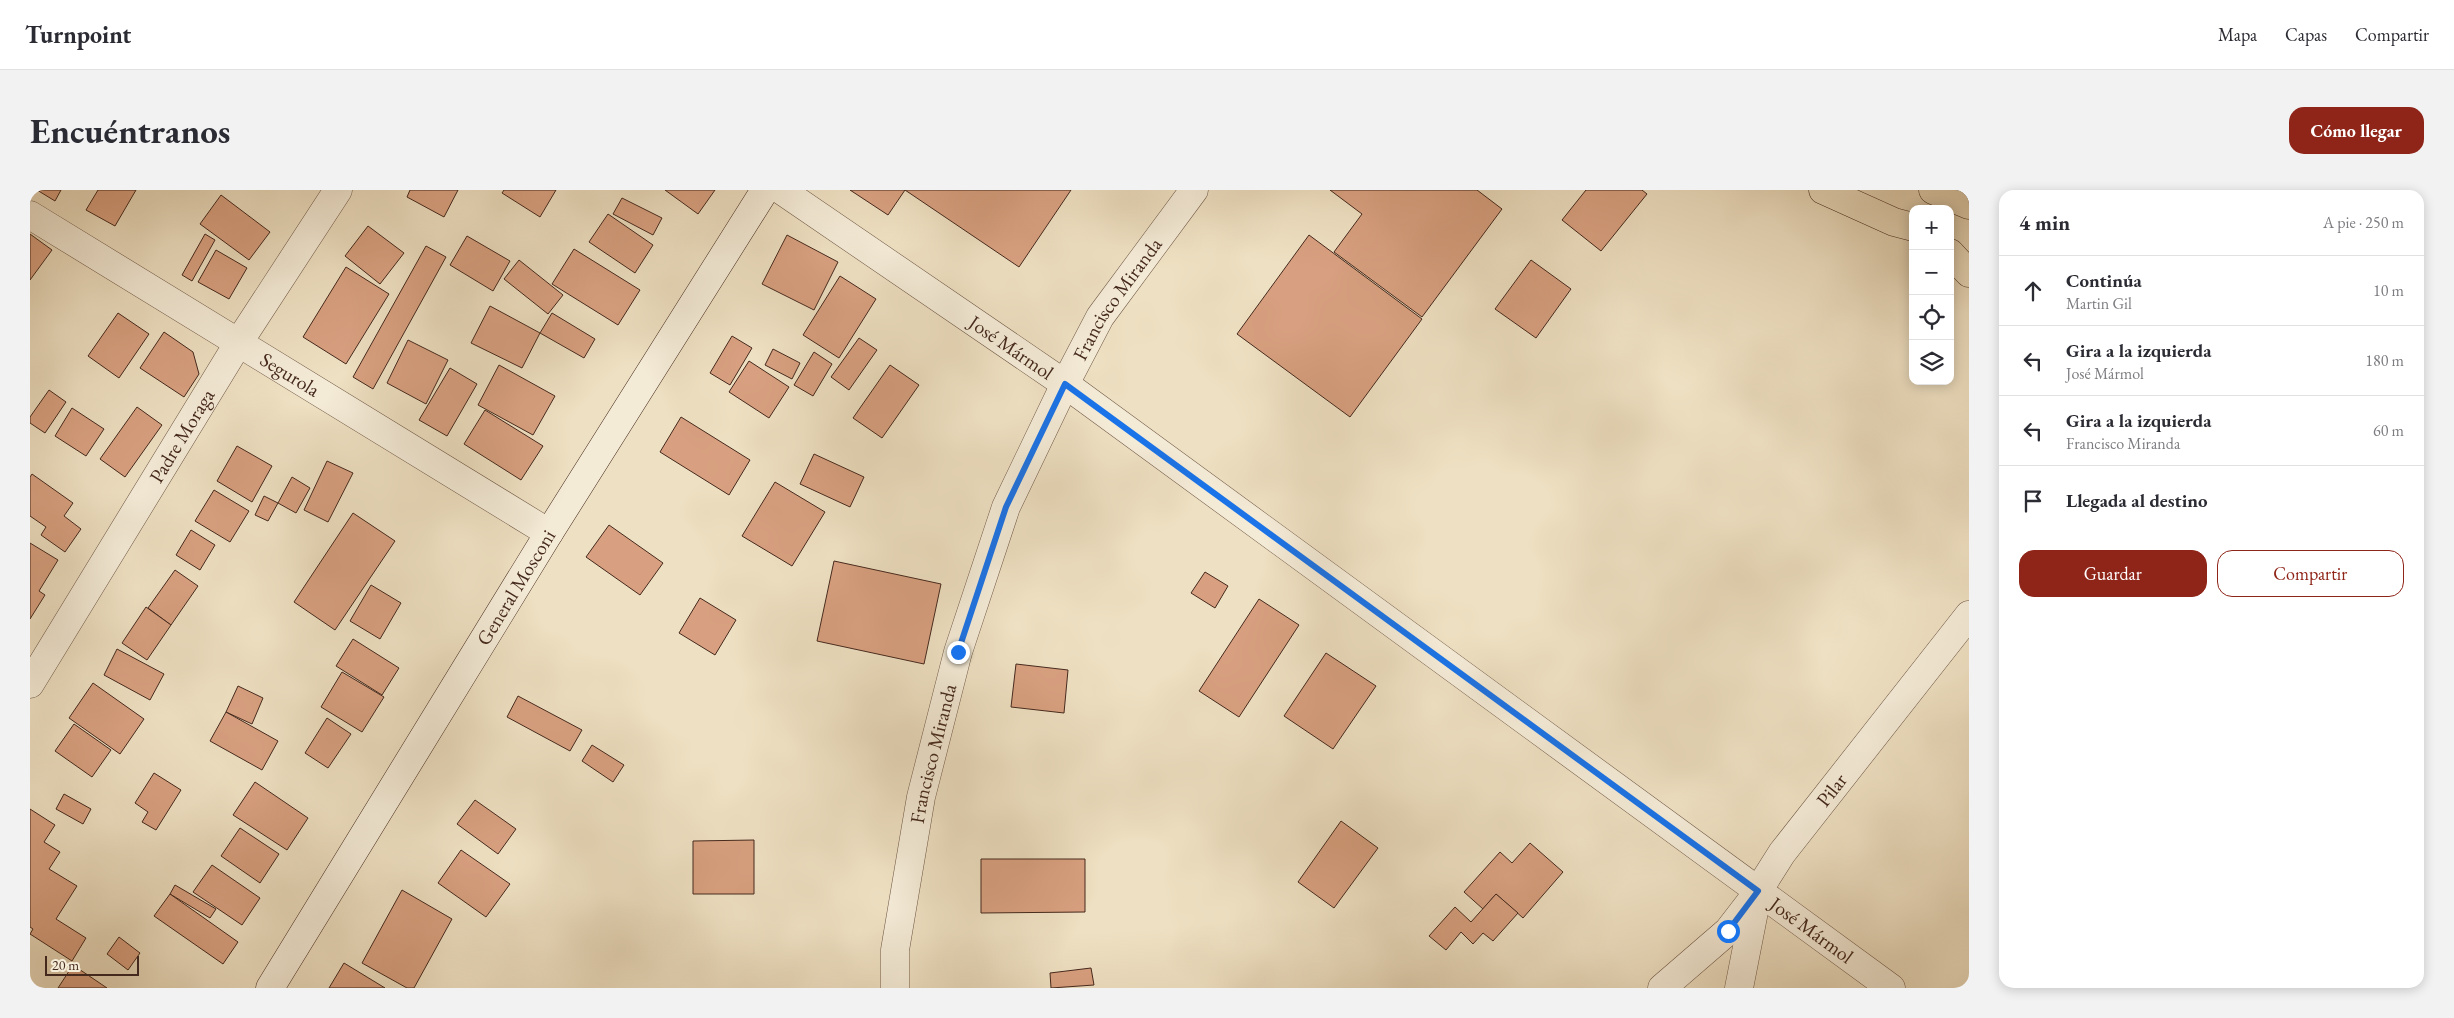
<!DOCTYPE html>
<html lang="es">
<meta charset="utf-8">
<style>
body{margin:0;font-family:"EB Garamond",serif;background:#f2f2f3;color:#2b2b33}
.controls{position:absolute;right:15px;top:15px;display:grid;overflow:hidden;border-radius:10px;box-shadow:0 2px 12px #0003}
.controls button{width:45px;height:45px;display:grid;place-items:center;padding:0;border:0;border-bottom:1px solid #e1e1e2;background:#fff;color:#2b2b33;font:25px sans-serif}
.scale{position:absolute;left:15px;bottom:12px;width:94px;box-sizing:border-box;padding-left:5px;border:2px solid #45291d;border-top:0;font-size:14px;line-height:18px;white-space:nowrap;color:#45291d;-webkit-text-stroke:4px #f4ebd7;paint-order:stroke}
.stop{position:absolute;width:15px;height:15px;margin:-11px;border:4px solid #1a73e8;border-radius:50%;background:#fff}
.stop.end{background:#1a73e8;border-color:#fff;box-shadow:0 1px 5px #0008}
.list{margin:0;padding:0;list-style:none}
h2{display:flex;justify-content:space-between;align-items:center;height:65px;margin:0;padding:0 20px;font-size:21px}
h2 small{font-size:16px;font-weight:400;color:#7c7c81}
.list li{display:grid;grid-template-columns:32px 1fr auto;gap:15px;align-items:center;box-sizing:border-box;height:70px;padding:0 20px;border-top:1px solid #e1e1e2}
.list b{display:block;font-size:19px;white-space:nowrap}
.list p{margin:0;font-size:16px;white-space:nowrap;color:#7c7c81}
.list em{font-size:16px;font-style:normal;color:#7c7c81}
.actions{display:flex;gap:10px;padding:15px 20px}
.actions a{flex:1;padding:11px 0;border:1px solid #8f2418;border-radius:15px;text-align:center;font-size:18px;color:#8f2418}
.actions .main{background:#8f2418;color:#fff}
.icon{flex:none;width:28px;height:28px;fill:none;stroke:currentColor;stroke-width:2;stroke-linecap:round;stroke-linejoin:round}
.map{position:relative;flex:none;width:1939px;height:798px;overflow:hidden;border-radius:15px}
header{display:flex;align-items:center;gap:30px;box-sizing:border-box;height:70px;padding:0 25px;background:#fff;border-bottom:1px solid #e1e1e2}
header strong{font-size:24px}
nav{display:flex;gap:28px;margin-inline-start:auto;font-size:18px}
.intro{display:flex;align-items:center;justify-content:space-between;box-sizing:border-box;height:120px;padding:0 30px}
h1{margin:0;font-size:35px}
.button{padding:12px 22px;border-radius:15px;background:#8f2418;color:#fff;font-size:18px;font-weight:700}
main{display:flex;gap:30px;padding:0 30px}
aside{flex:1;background:#fff;border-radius:15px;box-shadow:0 2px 12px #0003}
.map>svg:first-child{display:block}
</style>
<header>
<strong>Turnpoint</strong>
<nav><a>Mapa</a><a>Capas</a><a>Compartir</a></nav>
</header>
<div class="intro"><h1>Encuéntranos</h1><a class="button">Cómo llegar</a></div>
<main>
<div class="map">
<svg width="1939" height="798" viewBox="0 0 1939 798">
<rect width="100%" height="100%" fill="#eee0c2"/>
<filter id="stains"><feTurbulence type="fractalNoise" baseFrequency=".004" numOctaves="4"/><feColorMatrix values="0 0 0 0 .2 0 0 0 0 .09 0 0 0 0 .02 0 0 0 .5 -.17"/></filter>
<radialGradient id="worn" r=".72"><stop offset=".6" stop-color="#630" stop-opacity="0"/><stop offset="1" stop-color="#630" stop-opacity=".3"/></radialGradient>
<g fill="#d8a080" stroke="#45291d">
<path d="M7 0H31L25 11Z"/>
<path d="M68 0H106L85 36 56 20Z"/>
<path d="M380 0H428L414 27 377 7Z"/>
<path d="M474 0H526L510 27 472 3Z"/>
<path d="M635 0H685L668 24Z"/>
<path d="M820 0H1041L989 77 875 0 858 25Z"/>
<path d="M1300 0H1447L1472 19 1392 127 1304 62 1332 24Z"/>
<path d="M1556 0H1612L1617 4 1571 61 1532 30Z"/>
<path d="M191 5 240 42 219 70 170 34Z"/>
<path d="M592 8 632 28 623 45 583 24Z"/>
<path d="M578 24 623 55 605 83 559 52Z"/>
<path d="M338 36 374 63 350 94 315 66Z"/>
<path d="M0 44 22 60 0 90Z"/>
<path d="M175 44 185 50 162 91 152 85Z"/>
<path d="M757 45 808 72 784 120 732 94Z"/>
<path d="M1279 45 1392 129 1320 227 1207 144Z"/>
<path d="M437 46 480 71 463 101 420 75Z"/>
<path d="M396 56 416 67 343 199 323 187Z"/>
<path d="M544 59 610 100 588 135 522 94Z"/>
<path d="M186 60 217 78 199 109 168 92Z"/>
<path d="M489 70 533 105 518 124 474 89Z"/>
<path d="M1501 70 1541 99 1506 148 1465 119Z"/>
<path d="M316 77 359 104 316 174 273 147Z"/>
<path d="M810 86 846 109 809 168 773 145Z"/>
<path d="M460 116 510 143 492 178 441 153Z"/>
<path d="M88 123 119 144 89 188 58 166Z"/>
<path d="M522 123 565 149 554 168 510 143Z"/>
<path d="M134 142 163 162 169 184 154 207 110 178Z"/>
<path d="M702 146 722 158 700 195 680 183Z"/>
<path d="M829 148 847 160 819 200 801 187Z"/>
<path d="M378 150 418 170 396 214 357 193Z"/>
<path d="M743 159 770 173 762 189 735 175Z"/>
<path d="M784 162 802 174 783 206 764 195Z"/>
<path d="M719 171 759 197 739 228 699 202Z"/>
<path d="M469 175 525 206 503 245 448 215Z"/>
<path d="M860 175 889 195 852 248 823 228Z"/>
<path d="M420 178 447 194 417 246 389 230Z"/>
<path d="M19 200 36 212 15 243 0 233V227Z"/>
<path d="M107 217 132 235 95 287 70 269Z"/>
<path d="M42 218 74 239 56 266 25 246Z"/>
<path d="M455 220 513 256 491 290 434 254Z"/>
<path d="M651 227 720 270 699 305 630 262Z"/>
<path d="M207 256 242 276 222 312 187 291Z"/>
<path d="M784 264 834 287 820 317 770 294Z"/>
<path d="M297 271 323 283 298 332 274 320Z"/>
<path d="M2 284 43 313 34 326 51 339 35 362 11 345 16 337 0 326V287Z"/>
<path d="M262 287 280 298 266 323 248 313Z"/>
<path d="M745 292 795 322 762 376 712 346Z"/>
<path d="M184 300 219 321 200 352 165 331Z"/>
<path d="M234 306 248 313 238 331 225 325Z"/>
<path d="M323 323 365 351 305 440 264 412Z"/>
<path d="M579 335 633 373 610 405 556 367Z"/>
<path d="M161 340 185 355 170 380 146 365Z"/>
<path d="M0 353 28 370 9 401 15 405 0 429Z"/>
<path d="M804 371 911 394 894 474 787 451Z"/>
<path d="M145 380 168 396 141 435 118 418Z"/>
<path d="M1175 382 1198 396 1185 418 1161 403Z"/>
<path d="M341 395 371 413 350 449 320 431Z"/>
<path d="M670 408 706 430 685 465 649 443Z"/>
<path d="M1229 409 1269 435 1209 527 1169 501Z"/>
<path d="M116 417 141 435 117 470 92 453Z"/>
<path d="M323 449 369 478 352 505 306 476Z"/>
<path d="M87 459 134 484 120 510 74 485Z"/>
<path d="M1296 463 1346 496 1303 559 1254 526Z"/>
<path d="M986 474 1038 480 1034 523 981 517Z"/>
<path d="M312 482 354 507 332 542 291 517Z"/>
<path d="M63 493 114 529 90 564 39 528Z"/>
<path d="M208 496 233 508 222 534 196 522Z"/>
<path d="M488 506 552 540 540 561 477 527Z"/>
<path d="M196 522 248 551 232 580 180 551Z"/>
<path d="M297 528 321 544 298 578 275 563Z"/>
<path d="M44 534 81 560 62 587 25 561Z"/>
<path d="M562 555 594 575 583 592 552 571Z"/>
<path d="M124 583 151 600 126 640 112 632 118 622 105 613Z"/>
<path d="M225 592 278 628 257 660 203 625Z"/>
<path d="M34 604 61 619 53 634 26 619Z"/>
<path d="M445 610 486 639 468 664 427 634Z"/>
<path d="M0 619 25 635 14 652 30 662 19 679 47 696 26 729 56 748 42 771 0 744 3 739 0 737Z"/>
<path d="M1311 631 1348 658 1304 718 1268 692Z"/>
<path d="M210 638 249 664 230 693 191 666Z"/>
<path d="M724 650V704H663V651Z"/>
<path d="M1500 653 1533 682 1493 728 1466 704 1453 719 1434 702 1470 662 1482 673Z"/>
<path d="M431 660 480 694 456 727 408 693Z"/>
<path d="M951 669H1055V722L951 723Z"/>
<path d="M182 675 230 708 212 735 163 702Z"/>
<path d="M145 695 186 719 180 728 140 704Z"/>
<path d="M372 700 422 729 384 798H377L332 773Z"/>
<path d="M140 704 208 752 193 774 124 726Z"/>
<path d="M1466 704 1488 723 1463 751 1453 743 1443 754 1431 742 1416 760 1399 746 1425 717 1441 732Z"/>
<path d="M89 747 110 763 98 780 77 764Z"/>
<path d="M314 773 355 798H299Z"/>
<path d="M43 775 77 798H28Z"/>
<path d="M1061 778 1064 795 1021 798 1020 783Z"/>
</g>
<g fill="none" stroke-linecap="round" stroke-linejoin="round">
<g stroke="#6f5746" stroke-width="29">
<g id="street">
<path id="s1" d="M751 0 1035 194 1861 798"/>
<path id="s2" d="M0 25 519 343"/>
<path id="s3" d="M0 494 209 152 308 0"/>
<path id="s4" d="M865 798V760L891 607 928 462 976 317 1035 194 1070 127 1164 0"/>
<path d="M1632 798 1698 741 1725 706"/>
<path id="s5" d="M1709 798 1728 701 1752 663 1939 425"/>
</g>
</g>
<g stroke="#45291d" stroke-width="29">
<g id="secondary">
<path id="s6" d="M240 798 519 343 735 0"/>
</g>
</g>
<g stroke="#45291d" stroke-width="29">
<g id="primary">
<path d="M1793 0 1864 32 1883 37"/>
<path d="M1903 0 1939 15"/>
<path d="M1920 63 1939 83"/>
</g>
</g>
<use href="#street" stroke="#f4ebd7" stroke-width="28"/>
<use href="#secondary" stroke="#f4ebd7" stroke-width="28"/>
<use href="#primary" stroke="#eee0c2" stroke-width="28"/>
</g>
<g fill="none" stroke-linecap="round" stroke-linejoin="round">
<path stroke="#1a73e8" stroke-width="6" d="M928 462 976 317 1035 194 1728 701 1698 741"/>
</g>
<g text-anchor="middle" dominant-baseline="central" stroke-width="4" stroke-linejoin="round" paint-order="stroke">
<g font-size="20" fill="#45291d" stroke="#f4ebd7">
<text stroke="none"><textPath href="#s4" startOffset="732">Francisco Miranda</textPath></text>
<text stroke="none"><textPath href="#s1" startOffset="279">José Mármol</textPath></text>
<text stroke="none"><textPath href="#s2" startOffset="305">Segurola</textPath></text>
<text stroke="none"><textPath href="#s3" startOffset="291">Padre Moraga</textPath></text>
<text stroke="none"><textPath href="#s6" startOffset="470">General Mosconi</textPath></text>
<text stroke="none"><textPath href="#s4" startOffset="238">Francisco Miranda</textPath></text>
<text stroke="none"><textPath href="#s5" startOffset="224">Pilar</textPath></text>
<text stroke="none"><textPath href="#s1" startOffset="1269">José Mármol</textPath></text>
</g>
</g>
<rect width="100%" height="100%" filter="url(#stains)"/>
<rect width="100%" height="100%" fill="url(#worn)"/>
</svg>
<div class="controls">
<button>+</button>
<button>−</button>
<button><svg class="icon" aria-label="locate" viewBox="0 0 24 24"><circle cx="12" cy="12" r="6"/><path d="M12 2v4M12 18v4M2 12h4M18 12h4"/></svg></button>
<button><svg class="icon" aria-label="layers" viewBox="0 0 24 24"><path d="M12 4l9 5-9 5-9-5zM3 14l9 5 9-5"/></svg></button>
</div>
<div class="scale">20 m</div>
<div class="stop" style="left:1698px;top:741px"></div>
<div class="stop end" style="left:928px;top:462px"></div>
</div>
<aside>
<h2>4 min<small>A pie · 250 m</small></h2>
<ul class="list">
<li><svg class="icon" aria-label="ahead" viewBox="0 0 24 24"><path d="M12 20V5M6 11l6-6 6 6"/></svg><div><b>Continúa</b><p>Martin Gil</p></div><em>10 m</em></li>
<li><svg class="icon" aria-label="left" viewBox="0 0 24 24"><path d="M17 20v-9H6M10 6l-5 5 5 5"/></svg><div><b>Gira a la izquierda</b><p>José Mármol</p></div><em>180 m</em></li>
<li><svg class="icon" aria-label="left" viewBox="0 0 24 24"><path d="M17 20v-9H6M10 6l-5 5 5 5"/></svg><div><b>Gira a la izquierda</b><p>Francisco Miranda</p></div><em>60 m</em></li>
<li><svg class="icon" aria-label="arrive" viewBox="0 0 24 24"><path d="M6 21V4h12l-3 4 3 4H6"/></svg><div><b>Llegada al destino</b></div></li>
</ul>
<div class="actions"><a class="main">Guardar</a><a>Compartir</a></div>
</aside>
</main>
